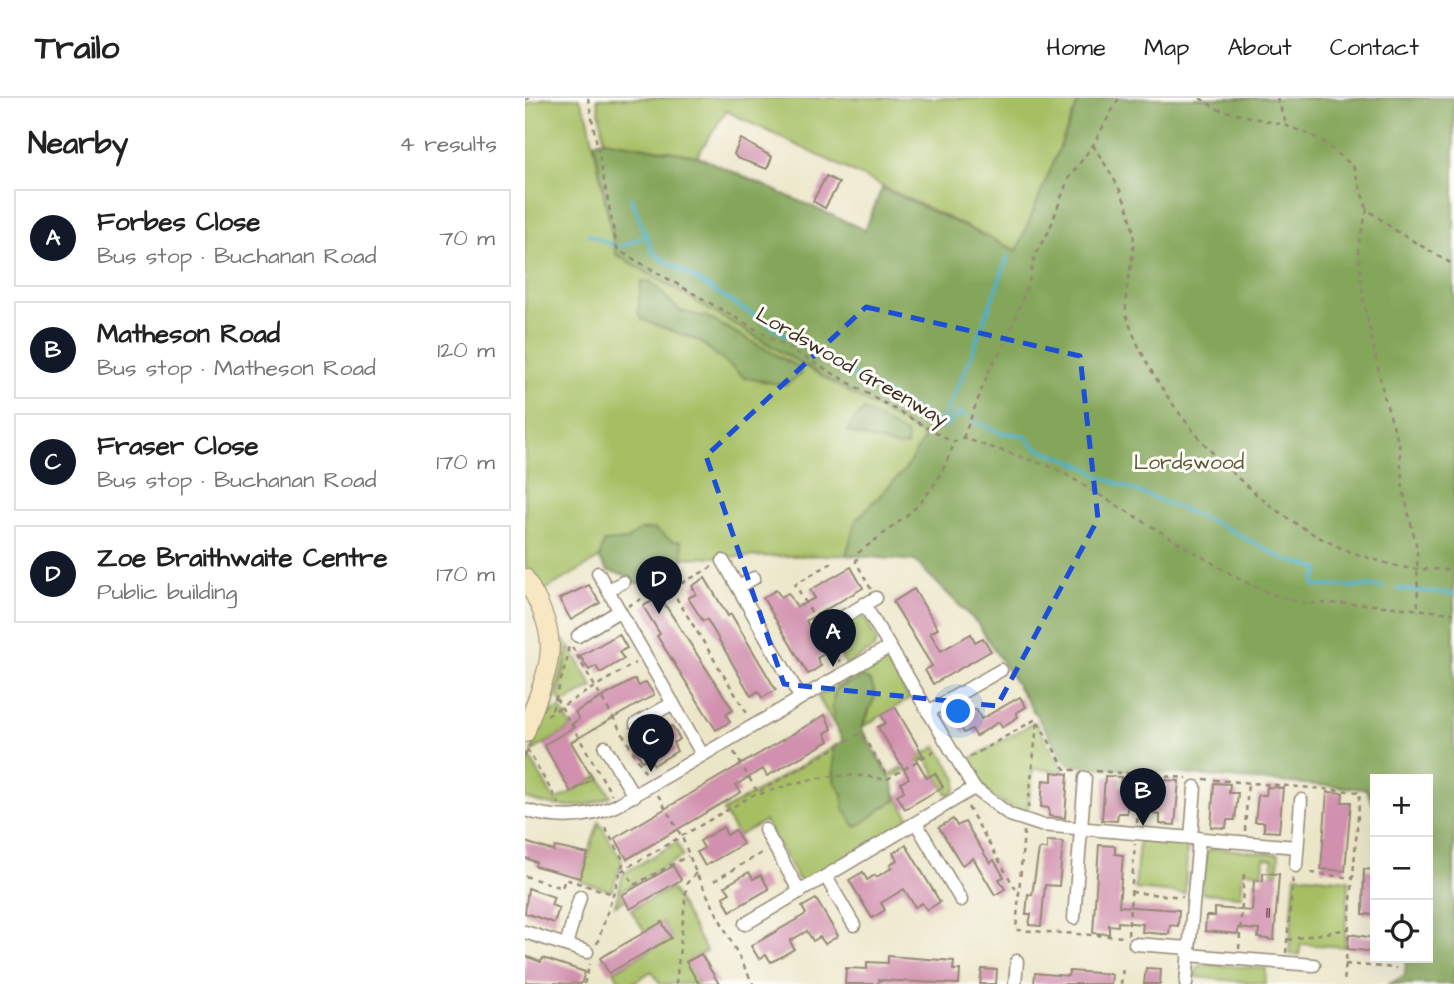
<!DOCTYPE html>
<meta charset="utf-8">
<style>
body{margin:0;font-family:"Architects Daughter",sans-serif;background:#f2f2f2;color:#222}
.controls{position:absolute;right:21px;bottom:21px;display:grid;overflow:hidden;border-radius:0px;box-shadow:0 7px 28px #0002}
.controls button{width:63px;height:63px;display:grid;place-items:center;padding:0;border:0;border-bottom:2px solid #e0e0e0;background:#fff;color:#222;font:35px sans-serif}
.you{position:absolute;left:434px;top:614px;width:24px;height:24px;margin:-18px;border:5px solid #fff;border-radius:50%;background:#1a73e8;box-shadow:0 0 0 10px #1a73e833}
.badge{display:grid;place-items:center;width:46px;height:46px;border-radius:50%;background:#111827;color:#fff;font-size:23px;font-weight:700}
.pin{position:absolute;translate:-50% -58px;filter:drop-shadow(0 2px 4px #0008)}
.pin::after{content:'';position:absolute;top:37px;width:24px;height:21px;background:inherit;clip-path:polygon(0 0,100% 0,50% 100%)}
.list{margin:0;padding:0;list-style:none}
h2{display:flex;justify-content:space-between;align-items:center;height:91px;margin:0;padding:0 28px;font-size:30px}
h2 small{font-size:23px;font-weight:400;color:#767676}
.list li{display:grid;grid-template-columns:46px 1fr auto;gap:21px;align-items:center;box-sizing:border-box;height:98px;margin:0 14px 14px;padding:0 14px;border:2px solid #e0e0e0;border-radius:0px}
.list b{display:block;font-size:26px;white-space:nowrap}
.list p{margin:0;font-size:23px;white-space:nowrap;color:#767676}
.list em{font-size:23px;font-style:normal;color:#767676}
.icon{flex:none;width:38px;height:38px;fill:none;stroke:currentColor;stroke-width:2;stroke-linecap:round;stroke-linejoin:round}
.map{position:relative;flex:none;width:929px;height:886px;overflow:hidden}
header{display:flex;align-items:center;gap:42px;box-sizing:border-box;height:98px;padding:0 35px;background:#fff;border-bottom:2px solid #e0e0e0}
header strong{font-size:33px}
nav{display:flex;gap:38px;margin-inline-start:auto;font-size:24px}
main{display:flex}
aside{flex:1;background:#fff}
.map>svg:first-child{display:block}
</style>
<header>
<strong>Trailo</strong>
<nav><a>Home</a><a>Map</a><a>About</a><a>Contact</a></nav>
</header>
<main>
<aside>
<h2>Nearby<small>4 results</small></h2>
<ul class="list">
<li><span class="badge">A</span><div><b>Forbes Close</b><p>Bus stop · Buchanan Road</p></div><em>70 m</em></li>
<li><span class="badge">B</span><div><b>Matheson Road</b><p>Bus stop · Matheson Road</p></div><em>120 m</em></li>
<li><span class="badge">C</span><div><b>Fraser Close</b><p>Bus stop · Buchanan Road</p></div><em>170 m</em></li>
<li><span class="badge">D</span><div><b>Zoe Braithwaite Centre</b><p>Public building</p></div><em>170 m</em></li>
</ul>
</aside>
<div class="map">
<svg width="929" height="886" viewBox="0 0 929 886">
<rect width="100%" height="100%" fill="#fdfcf7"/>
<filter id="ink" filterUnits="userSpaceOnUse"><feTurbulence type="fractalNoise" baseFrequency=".0143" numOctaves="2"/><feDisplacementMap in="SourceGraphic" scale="14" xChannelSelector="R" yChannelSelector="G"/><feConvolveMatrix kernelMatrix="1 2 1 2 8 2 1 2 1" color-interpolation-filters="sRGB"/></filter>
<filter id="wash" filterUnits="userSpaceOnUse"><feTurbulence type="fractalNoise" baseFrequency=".00686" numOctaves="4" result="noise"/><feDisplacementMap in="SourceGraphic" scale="28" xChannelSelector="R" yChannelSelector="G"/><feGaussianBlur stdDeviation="1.57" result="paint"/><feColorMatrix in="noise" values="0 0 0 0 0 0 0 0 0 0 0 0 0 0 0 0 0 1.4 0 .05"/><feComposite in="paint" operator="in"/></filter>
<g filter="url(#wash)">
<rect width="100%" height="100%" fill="#ece6c9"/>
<g fill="#a6bf64" stroke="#707441" stroke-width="2">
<path d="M20 0H54L63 19 91 156 400 339 380 372 332 421 321 457 74 461 16 494 0 467V7Z"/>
<path d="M72 0H555L492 153 201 13 172 58 79 42Z"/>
<path d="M335 518 341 521 352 544 349 550 321 567 302 534Z"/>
<path d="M31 537 41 545V562L26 613 12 619Z"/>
<path d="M45 549 68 589 37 606 33 599Z"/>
<path d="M352 564 364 566 384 601 336 630C344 619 344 609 351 598L348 592 320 585C304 596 306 614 311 630L293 599Z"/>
<path d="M35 610 47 630 7 653 15 622Z"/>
<path d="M510 624 539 673 508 671 502 717 467 699 440 664Z"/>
<path d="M337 632 364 677 412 648 432 681 431 692 423 697 401 660 363 682 385 721 280 784 273 781 240 723 213 738 198 713Z"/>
<path d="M4 658 30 703 74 678 86 698C56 713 30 710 0 700V671Z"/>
<path d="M74 724 97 763 87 793 54 783Z"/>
<path d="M614 742 659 746 662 750 660 796 610 791Z"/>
<path d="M152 744 158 758 96 793 100 802 90 807 98 776Z"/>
<path d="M688 750 754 756 753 776 747 775 748 761 739 760 738 775 718 773 716 798 677 795 681 755Z"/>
<path d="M770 777 824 782 819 849 776 846 774 857 764 856Z"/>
<path d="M146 790 181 853 162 864 174 886H135L127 873 106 886H96L89 873 146 840 137 824 120 834 106 812Z"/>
<path d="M678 866 741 871 740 886 669 879 673 869Z"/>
</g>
<g fill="#84a65a" stroke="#60683c" stroke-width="2">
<path d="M555 0H929V886H864L880 877 881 860H903V681H850V710L841 691 543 667 452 525 390 463 321 457 332 421 380 372 400 339 91 156 69 44 79 42 172 58 340 132 357 90 492 153Z"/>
<path d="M125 183 155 213 182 219 275 270 276 276 261 287 220 280 174 243 118 222 113 214 116 184Z"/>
<path d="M339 312 382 337V348L373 349 323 334 326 325Z"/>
<path d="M129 431 148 443H156C161 455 156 479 148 488L110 485 100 477 83 473 74 461 79 444 102 442 115 432Z"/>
<path d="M338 579 346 584 351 598C344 608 343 619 336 630L368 685 371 703C354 708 346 723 330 729L318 709V696L309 683 308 649 318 643C308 625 304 610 311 591Z"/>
</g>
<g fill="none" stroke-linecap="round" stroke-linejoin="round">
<g stroke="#4bb1ca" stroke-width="3.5">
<path d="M106 100 128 155 311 268 421 328 434 315 442 319"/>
<path d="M63 136 89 148"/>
<path d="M96 149 121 137"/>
<path d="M449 323 476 335 499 337C504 342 510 350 516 352 527 355 566 369 572 377L698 428 759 461 795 471 789 484 791 488 859 489"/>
<path d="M416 326 444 263 483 159"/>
<path d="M872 491 929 496"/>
</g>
</g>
<g id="blocks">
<g fill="#d190ae">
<path d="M216 41 247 59 242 71 212 60 209 56Z"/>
<path d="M301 78 314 85 300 110 288 103Z"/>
<path d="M326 469 338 490 281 523 299 556 292 560 296 568 283 576 238 500 251 492 256 499 263 495 272 509 290 500 285 492Z"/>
<path d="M180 480 203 518 206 516 251 592 237 600 233 593 226 598 182 521 178 523 163 500 171 496 167 488Z"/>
<path d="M64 487 75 505 46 522 34 501Z"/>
<path d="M389 491 413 531 405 535 416 553 446 536 450 544 458 540 466 553 408 586 400 572 407 568 368 504Z"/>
<path d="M135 499 208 612 201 616 205 624 191 632 132 538 135 536 118 508Z"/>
<path d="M94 536 102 550 94 554 99 561 75 575 71 568 64 572 55 558Z"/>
<path d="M110 581 114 588 121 584 129 597 46 644 68 681 46 694 19 647 49 629 47 626 54 621 50 614Z"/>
<path d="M495 599 501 609 491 615 493 619 477 629 474 624 451 638 447 631 439 635 431 622 451 611 456 621Z"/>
<path d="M370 609 398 657 391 661 402 680 410 675 418 689 380 711 372 697 379 693 376 685 384 680 353 629 361 625 356 617Z"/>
<path d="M300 617 307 631 300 635 304 643 242 678 238 671 219 682 211 687 216 694 102 761 90 740Z"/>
<path d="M147 628 155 641 148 645 152 653 129 667 124 659 117 663 109 650Z"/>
<path d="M527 674 543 676 540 720 524 718V710L516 709 518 682 527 683Z"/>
<path d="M580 678 596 679 595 688H603L602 715H593L592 723 577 722Z"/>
<path d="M638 682 654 683 650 727 635 726V717L627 716 629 690H637Z"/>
<path d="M689 685 705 686 704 695H713L710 722H702L701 730 686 729Z"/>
<path d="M742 689 758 690 754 734 739 733V724H730L733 697H741Z"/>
<path d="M802 694 818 695 817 704H826L820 773 796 771Z"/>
<path d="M428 721 432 728 440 724 465 765 469 762 479 779 474 781 480 791 470 797 448 760 437 767 414 729Z"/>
<path d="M198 729 202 737 210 732 218 746 180 768 172 754 179 750 175 743Z"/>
<path d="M522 743 538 744 534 788 520 787 516 828 504 827 506 816H501L503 796 507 797 514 751H522Z"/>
<path d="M0 744 29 753 30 749 63 756 55 780 10 768 11 764 0 760Z"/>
<path d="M381 747 415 804 402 812 397 805 390 809 379 791 356 805 360 812 347 820 324 782 338 774 342 782 350 777 351 779 367 770 365 767 372 762 368 755Z"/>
<path d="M574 747 590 748V756L598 757 594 808 654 812 653 828 645 827 644 836H637L617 834 618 826 593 824V828L584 827V836L568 835Z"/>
<path d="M148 768 156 782 105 811 97 797Z"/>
<path d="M839 771 850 772V817L838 816Z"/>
<path d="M224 774 228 781 236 777 244 791 205 813 198 799 205 795 200 788Z"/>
<path d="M738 775 754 776 749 842 733 840 734 832 713 830V836L680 833 681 818H690V810L727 813 729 782 738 783Z"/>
<path d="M3 790 29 799 26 807 34 810 29 825 0 815Z"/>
<path d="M291 801 313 838 300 846 295 839 288 843 282 833 265 843 269 851 254 860 246 864 241 857 234 861 226 848 281 816 277 809Z"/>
<path d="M137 824 146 840 84 875 75 860Z"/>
<path d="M824 836 850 840V854L823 851Z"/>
<path d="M176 856 194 886H174L161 864Z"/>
<path d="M0 858 16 864 18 860 60 874 56 886 0 884Z"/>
<path d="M363 858 429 863 428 872H435L434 886 354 882 353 886H320L321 870 342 871V864L363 865Z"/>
<path d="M621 870 636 871 635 886H619Z"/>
<path d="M457 871 472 872 471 886H455Z"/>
<path d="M544 873 587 876 586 886H509L510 875 543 878Z"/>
</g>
</g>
</g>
<g filter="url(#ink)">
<use href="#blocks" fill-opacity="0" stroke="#948874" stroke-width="2"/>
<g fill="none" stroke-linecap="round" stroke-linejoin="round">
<g stroke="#948874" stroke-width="15">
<g id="street">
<path d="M198 463 275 599"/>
<path d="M73 475 177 656"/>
<path d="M213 489 229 480"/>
<path d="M83 492 98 484"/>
<path d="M339 506 449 690 485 717 516 727 772 749"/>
<path d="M308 525 351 500"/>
<path d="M53 538 94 513"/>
<path d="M403 614 476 572"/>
<path d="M111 626 148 605"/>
<path d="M80 649 109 698"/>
<path d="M0 712C32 722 60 721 90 708L364 549"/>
<path d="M391 725 436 802"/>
<path d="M240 732 275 794"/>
<path d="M666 740 670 689"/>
<path d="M771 768 776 702"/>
<path d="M301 779 329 827"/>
<path d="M549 820 560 680"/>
<path d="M220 826 449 690"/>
<path d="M0 834 62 854"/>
<path d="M610 846 664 850"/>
<path d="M41 847 55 799"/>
<path d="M663 857 789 867"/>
<path d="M490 886 492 863"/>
<path d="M661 886 674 740"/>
</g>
</g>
<g stroke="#948874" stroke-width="20">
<path id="secondary" d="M0 480C41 549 24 564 0 635"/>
</g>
<g stroke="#948874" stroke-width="2.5" stroke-dasharray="5 5" stroke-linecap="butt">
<path d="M63 0 92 150 98 155 422 341 429 344 438 340 530 370 714 481 747 496 779 505 839 506 929 515"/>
<path d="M675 0 692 11 762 28 793 40 828 68 842 111 871 133 929 167"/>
<path d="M752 0 762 28"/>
<path d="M0 2 4 0"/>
<path d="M568 47C584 73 604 101 608 133 612 159 595 198 603 222 636 318 744 430 841 459 857 464 875 470 892 471 904 472 917 470 929 473"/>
<path d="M842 111 833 149 838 201 859 298 874 346 878 392 892 450 893 514"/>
<path d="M438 340 466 268 481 245 504 183 510 157 524 133 543 81 568 47 594 0"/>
<path d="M307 465 270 486 315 564"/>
<path d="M146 491 223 617"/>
<path d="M346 491 331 464 333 455C381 418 407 406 429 345"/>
<path d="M103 508 139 489 146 491 187 469"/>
<path d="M47 549 121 676"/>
<path d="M31 600 87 697"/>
<path d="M27 612 42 562 44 544"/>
<path d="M22 617 110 565"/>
<path d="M2 651 34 706"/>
<path d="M209 654 233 695"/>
<path d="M0 658 3 648"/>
<path d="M445 659 511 621 541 672H551"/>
<path d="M571 673 662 680"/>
<path d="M679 681 835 694 819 886"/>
<path d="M235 696C276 682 318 671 361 682L412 651"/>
<path d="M133 697 157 739 171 775 228 886"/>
<path d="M443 709 494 797"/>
<path d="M503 710 512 626"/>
<path d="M612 725 615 676"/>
<path d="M499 733 491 832 599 839"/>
<path d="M720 733 723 684"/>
<path d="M99 770 109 787 163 758"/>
<path d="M96 773 336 635 364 681"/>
<path d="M786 775 827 780"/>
<path d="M0 778 37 790 40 781 88 796"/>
<path d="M189 783 240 753"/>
<path d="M606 794 658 799"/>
<path d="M603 837 610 746"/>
<path d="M762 842 823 831"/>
<path d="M72 846 99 763 78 726"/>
<path d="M714 851 719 776"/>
<path d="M761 855 768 778"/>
<path d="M820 866 871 870"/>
<path d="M59 886 65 866"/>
<path d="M151 886 162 785 171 775"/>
<path d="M596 886 598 869"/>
</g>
<use href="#street" stroke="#fff" stroke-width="12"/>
<use href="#secondary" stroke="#f8e7c3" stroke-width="18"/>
</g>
</g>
<path fill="none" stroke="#1d4ed8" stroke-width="5" stroke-dasharray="14 9" stroke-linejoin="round" d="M341 209 555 258 573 421 472 608 259 586 181 358Z"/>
<g text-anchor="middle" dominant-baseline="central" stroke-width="6" stroke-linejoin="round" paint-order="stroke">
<g font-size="18" fill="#604442">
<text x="743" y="814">11</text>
</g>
<g font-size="21" fill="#3b2a1e" stroke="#fdfcf7">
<text transform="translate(327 269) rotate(30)">Lordswood Greenway</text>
</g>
<g font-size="21" fill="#5b5733" stroke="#fdfcf7">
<text x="664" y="364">Lordswood</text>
</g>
</g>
</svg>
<div class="controls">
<button>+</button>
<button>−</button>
<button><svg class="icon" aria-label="locate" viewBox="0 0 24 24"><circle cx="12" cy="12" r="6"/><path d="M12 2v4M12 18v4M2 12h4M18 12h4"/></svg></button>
</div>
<div class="you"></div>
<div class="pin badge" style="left:308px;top:569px">A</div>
<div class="pin badge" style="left:618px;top:728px">B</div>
<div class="pin badge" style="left:126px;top:674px">C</div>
<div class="pin badge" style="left:134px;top:516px">D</div>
</div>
</main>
